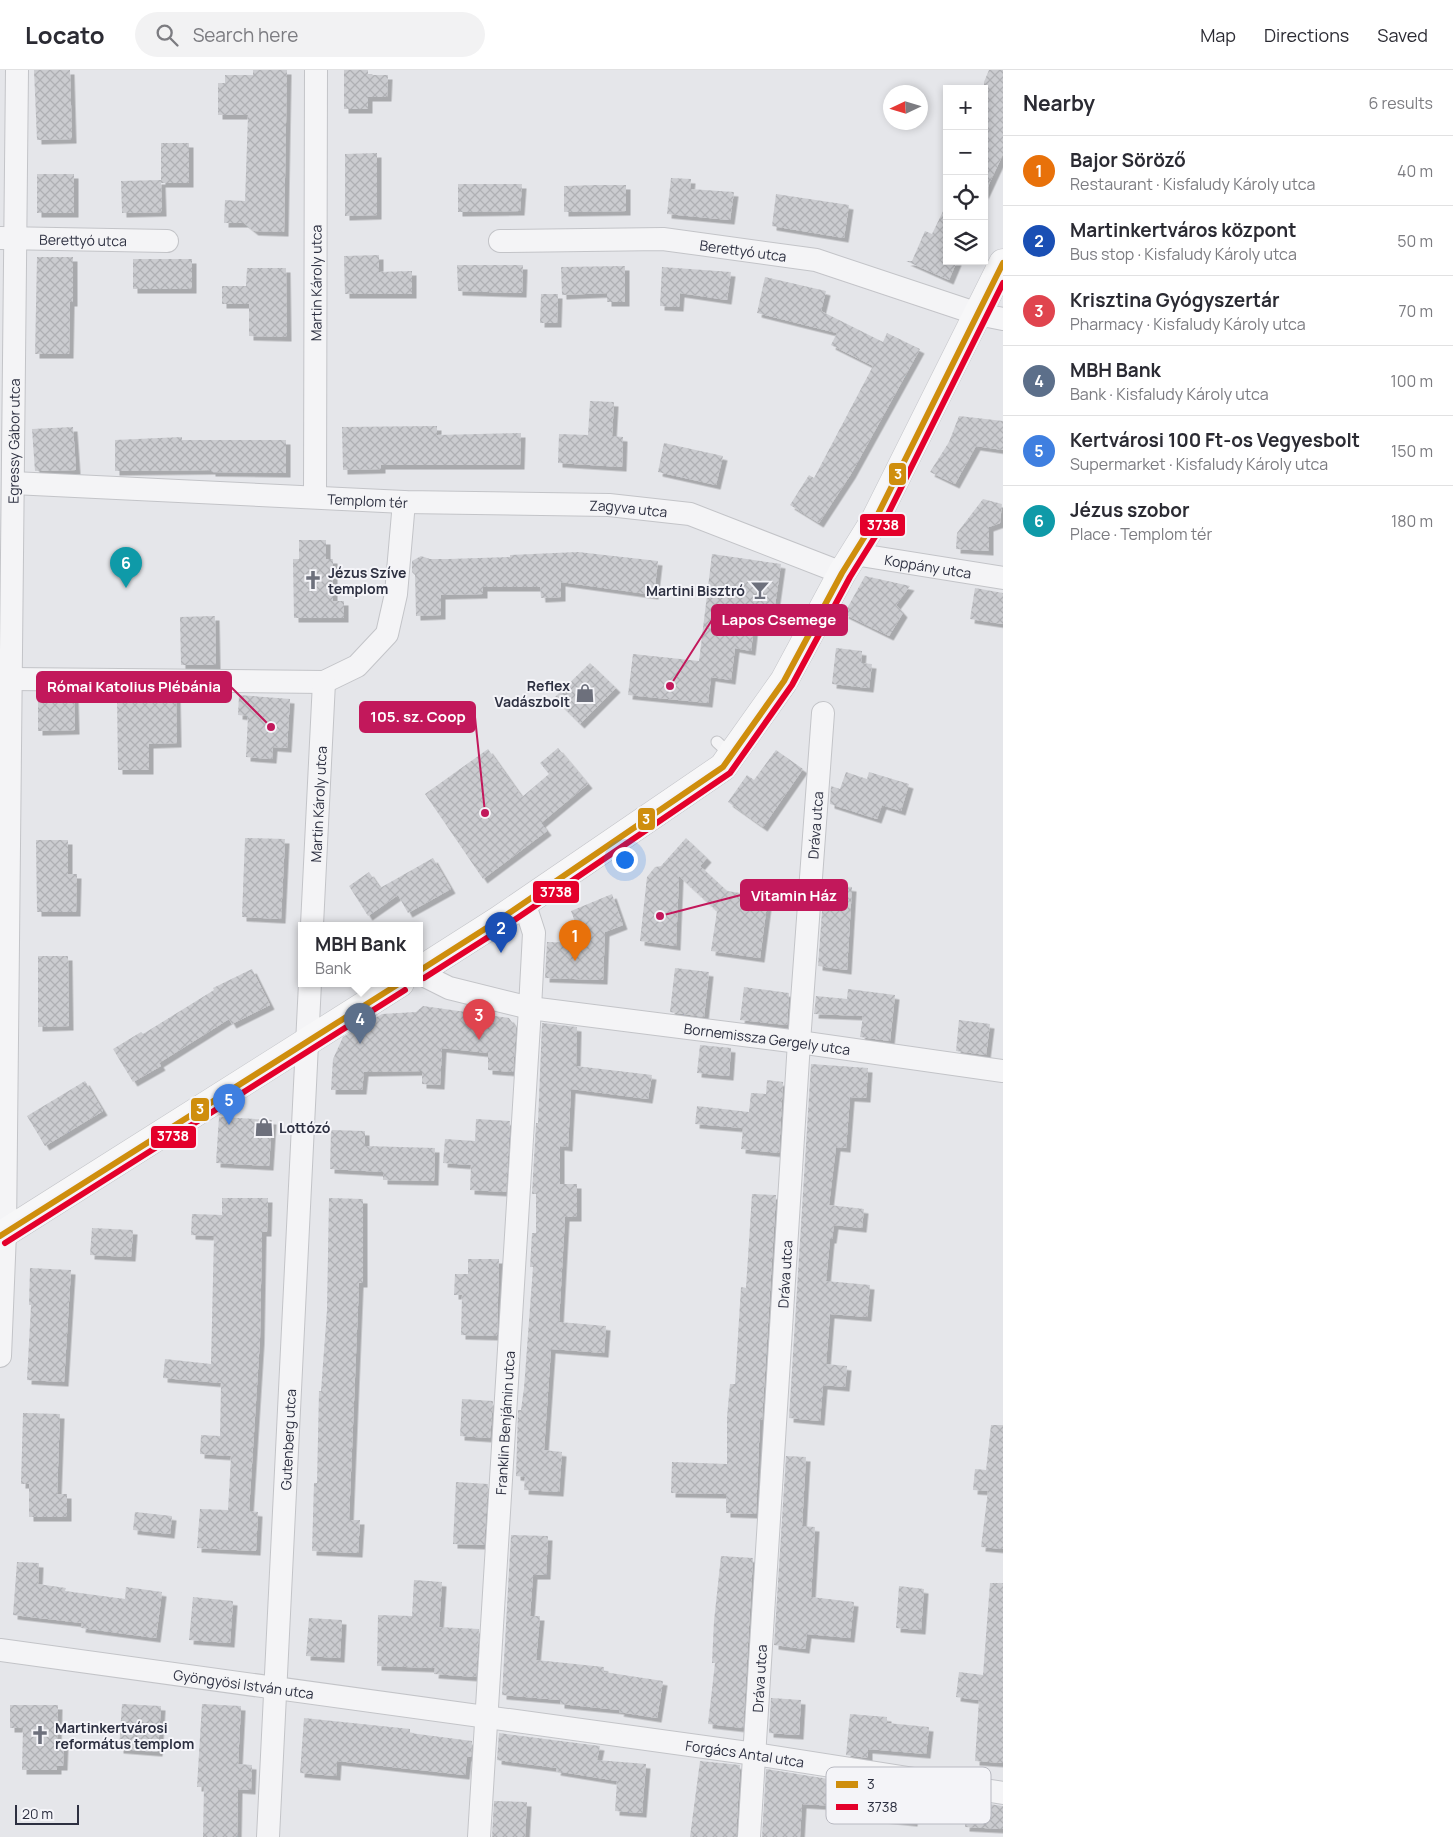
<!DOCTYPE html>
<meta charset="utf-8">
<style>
body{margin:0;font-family:Manrope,sans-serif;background:#f2f2f3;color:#2b2b33}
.controls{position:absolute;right:15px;top:15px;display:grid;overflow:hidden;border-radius:0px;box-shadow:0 2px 8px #0003}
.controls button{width:45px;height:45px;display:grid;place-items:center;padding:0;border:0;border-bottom:1px solid #e1e1e2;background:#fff;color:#2b2b33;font:25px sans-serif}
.compass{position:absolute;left:883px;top:15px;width:45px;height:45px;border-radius:50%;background:#fff;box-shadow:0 2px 8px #0003;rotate:266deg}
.scale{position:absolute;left:15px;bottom:12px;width:64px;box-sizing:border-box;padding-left:5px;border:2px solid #2d3041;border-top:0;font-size:14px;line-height:18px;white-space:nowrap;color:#2d3041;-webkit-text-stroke:4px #f4f4f8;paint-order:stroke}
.you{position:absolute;left:624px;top:789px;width:18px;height:18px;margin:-12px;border:4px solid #fff;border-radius:50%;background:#1a73e8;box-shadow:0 0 0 8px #1a73e833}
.badge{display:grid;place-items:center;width:32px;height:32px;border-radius:50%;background:#1a73e8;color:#fff;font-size:16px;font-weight:700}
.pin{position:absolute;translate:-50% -41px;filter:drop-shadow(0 1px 2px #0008)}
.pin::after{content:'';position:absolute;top:26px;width:18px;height:15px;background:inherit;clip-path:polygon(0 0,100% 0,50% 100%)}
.popup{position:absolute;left:298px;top:852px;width:125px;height:65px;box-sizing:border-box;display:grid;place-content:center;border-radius:0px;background:#fff;filter:drop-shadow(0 1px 4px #0005);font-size:16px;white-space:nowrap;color:#7c7c81}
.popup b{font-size:19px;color:#2b2b33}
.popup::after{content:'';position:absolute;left:50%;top:100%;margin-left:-10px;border:10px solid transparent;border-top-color:#fff}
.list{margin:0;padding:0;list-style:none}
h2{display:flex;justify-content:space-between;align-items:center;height:65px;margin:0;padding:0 20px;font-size:21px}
h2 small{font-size:16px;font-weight:400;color:#7c7c81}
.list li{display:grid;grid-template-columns:32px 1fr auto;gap:15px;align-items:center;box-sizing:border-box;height:70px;padding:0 20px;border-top:1px solid #e1e1e2}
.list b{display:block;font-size:19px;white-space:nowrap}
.list p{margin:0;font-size:16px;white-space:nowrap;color:#7c7c81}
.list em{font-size:16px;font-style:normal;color:#7c7c81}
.icon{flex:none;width:28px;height:28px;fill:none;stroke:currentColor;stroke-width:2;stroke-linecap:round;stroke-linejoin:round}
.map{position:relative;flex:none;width:1003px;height:1767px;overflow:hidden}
header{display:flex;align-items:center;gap:30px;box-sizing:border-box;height:70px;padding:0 25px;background:#fff;border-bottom:1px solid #e1e1e2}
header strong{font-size:24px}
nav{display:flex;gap:28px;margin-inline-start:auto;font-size:18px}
.search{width:350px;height:45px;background:#f2f2f3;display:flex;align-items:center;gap:12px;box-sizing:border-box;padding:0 18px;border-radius:28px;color:#7c7c81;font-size:19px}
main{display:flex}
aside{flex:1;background:#fff}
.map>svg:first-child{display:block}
</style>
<header>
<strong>Locato</strong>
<div class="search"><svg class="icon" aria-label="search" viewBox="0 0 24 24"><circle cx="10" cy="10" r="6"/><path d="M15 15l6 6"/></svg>Search here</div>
<nav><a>Map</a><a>Directions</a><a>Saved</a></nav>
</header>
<main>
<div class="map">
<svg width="1003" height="1767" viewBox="0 0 1003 1767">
<defs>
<pattern id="building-cross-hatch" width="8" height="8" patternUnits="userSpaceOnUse" patternTransform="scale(1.25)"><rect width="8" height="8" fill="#cbccd0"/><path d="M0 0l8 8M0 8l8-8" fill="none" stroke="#afb0b4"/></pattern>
<filter id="shadow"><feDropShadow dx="4.5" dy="4.5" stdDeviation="0" flood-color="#0004"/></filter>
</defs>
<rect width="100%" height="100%" fill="#e5e6ea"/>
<g fill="url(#building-cross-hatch)" filter="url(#shadow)">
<path d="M34 0H70L72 69 37 70Z"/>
<path d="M253 0H287L284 162 254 161 244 153H224L225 130 245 131 248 45H218V13H225V5H253Z"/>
<path d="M344 0H368V5H388L387 27H368V39H344Z"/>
<path d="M989 0H1003V84L984 125V12Z"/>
<rect x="161" y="73" width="28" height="40"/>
<path d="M377 83V145L345 146V84Z"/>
<rect x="37" y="104" width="37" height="39"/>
<path d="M671 108 691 109 690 119 734 122 730 150 667 144Z"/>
<path d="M161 110 162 142 122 143 121 111Z"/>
<path d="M458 114H522L520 141 458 142Z"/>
<path d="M596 115H626V141L564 142V116Z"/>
<path d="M776 124 849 135 844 168 772 156Z"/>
<path d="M947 133V191H957L949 210 906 191H912L925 161 932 164Z"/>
<path d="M379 185V202L412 201V224H345L344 186Z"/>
<path d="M37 187H73V232H70L69 284H35Z"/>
<rect x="133" y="189" width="59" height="30"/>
<path d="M457 195H523L522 223 458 221Z"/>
<path d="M625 196V232H607V223L562 225 561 197Z"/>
<path d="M662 197 731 202 727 230 680 223 679 237 660 236Z"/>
<path d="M247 198H286L287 267 249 266V234H222V216H246Z"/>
<path d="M765 207 826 221 821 241 883 272 887 263 920 279 851 404 819 453 790 435 809 405 814 408 873 296 831 275 837 263 757 243Z"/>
<path d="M541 224H558L557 253H540Z"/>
<path d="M590 331 614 332 612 366 623 367 622 397 558 393 559 364 588 365Z"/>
<path d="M959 346 1003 351V380L976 376 955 414 930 402 949 372Z"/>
<path d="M437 356V365L521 363 520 395H381V399L343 400 342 357Z"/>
<path d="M73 357 76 400 35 401 32 359Z"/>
<path d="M182 367V370H286V403L211 402V400L115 401V370Z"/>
<path d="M664 373 723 386 716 415 658 402Z"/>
<path d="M983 429 1002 434 1000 453 989 457V481L956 479 957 463Z"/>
<path d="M299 470H326V489H333V531H344V548H294L293 489H299Z"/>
<path d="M578 482 658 491 654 525 561 512V527L541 528 540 517H483V524L441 525V545L416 546 415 505 412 502V491L421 486 430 489H449L510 487V485Z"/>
<path d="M712 484 781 494 773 550 755 547 751 581 735 578 731 610 711 607 708 633 628 625 633 584 699 591Z"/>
<path d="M865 506 910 516 896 535 903 543 889 566 844 544Z"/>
<path d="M975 518 1003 523V554L970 549Z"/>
<path d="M215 546 216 595H181L180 547Z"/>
<path d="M836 578 862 581 861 593 872 594 869 618 832 614Z"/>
<path d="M590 593 616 618 580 654 554 628Z"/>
<path d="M38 624H74L75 660 38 661Z"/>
<path d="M176 624 177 673 149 674V700H118L117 626Z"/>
<path d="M239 625 290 629 287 678 273 677 272 689 246 687 248 646 238 645Z"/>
<path d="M558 678 588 714 541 753 547 761 483 809 425 724 488 679 522 727 549 704 540 693Z"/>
<path d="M776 680 803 699 763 757 728 732 747 705 754 710Z"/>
<path d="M846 702 867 709 869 702 909 714 901 741 882 735 877 749 830 734 831 716 840 719Z"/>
<path d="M245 768 285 769 281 849 242 847Z"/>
<path d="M686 768 707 788 700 796 727 821 768 827 760 888 711 881 717 841 679 806 676 876 640 871 647 807 655 797 661 796Z"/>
<path d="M36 770H68V804H77L76 842H37Z"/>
<path d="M433 788 451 819 408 843 398 825 368 846 349 816 369 802 380 818Z"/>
<path d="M824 814 852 817 847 900 818 896Z"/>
<path d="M612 824 623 855 605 862 603 910 545 908 547 872 583 873 571 841Z"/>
<path d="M38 886H68L69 956 38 957Z"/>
<path d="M675 898 709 902 704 947 670 942Z"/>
<path d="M252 899 270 935 232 954 229 949 159 993 161 996 133 1012 113 979 141 962 143 964 214 920 213 918Z"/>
<path d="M744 917 789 923 787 955 740 950Z"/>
<path d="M848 919 895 925 890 971 860 967 863 946 814 944 816 926 847 929Z"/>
<path d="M423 936 509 948 516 958 513 1002 488 1000V983L442 978 440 1015 422 1014V1001L364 1002 362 1020H331L333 989 343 967 382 944 416 942Z"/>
<path d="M959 950 990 954 986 985 956 981Z"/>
<path d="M542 953 577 957 576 996 652 1005 648 1029 571 1019 568 1077 560 1076V1114H577V1147H565L559 1252 606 1256 604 1283 551 1279 544 1380 562 1382 559 1422 524 1420 525 1407 516 1406 518 1340H521L524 1318 533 1197H530L532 1163H536V1124H532L536 1053H538Z"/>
<path d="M700 975 731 978 729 1006 697 1003Z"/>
<path d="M811 994 868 998 866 1028 850 1027 846 1078 836 1077 829 1135 864 1139 862 1158 834 1155 832 1169H830L826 1211 870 1215 867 1247 830 1244 826 1294 847 1296 845 1317 823 1315 820 1351 789 1348Z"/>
<path d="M767 1010 783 1012 779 1083 741 1079 743 1058 695 1054 697 1036 749 1042 751 1023 766 1024Z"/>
<path d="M85 1011 103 1041 45 1076 27 1046Z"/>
<path d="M219 1047 272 1050 269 1096 216 1093Z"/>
<path d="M476 1049 510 1051 506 1122 470 1120 471 1095 443 1093 445 1069 475 1071Z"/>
<path d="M331 1060 365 1061V1076L435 1078 434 1111 383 1110V1102L330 1099Z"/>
<path d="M752 1124 776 1125 762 1350H760L756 1444 726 1443V1424L671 1423 672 1392 727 1394V1347L730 1314H735L741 1217 746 1218Z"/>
<path d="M222 1128H268L267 1162H262L260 1269 249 1441 258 1442 256 1481 197 1478 200 1439 228 1440 231 1386 200 1384 201 1365 220 1366 221 1313 163 1308 165 1289 211 1294 214 1166 191 1165 192 1144 222 1145Z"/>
<path d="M329 1128 363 1129V1213H359L349 1450H360L358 1483 312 1481 314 1413H317L319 1321H321L327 1240Z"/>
<path d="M92 1158 133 1160 131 1187 90 1185Z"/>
<path d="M468 1189H499L497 1266 461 1265 462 1225H454L455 1204H468Z"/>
<path d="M30 1198 71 1200 64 1312 27 1310 31 1235H29Z"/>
<path d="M462 1329 493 1331 490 1368 460 1366Z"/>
<path d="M23 1343 60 1344 57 1424H67V1447H29V1414H21Z"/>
<path d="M991 1355H1003V1479L981 1477 988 1421 973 1420 975 1399 986 1400Z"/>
<path d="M786 1386 806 1387 802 1456 815 1457 811 1527 854 1532 850 1568 807 1564 805 1579 774 1575Z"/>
<path d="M456 1412 488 1414 484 1475 453 1474Z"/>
<path d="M135 1442 172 1446 170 1464 133 1460Z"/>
<path d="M511 1465 548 1466 546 1505H533L530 1546H540L536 1590 604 1597V1602L663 1611 657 1648 619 1642 620 1640 560 1634V1630L502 1625Z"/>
<path d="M721 1486 753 1488 743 1658 708 1654 715 1593H712L714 1551Z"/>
<path d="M17 1492 39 1493 38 1514 66 1518 65 1521 125 1529 126 1517 162 1522 156 1568 81 1558 82 1553 13 1545Z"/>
<path d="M414 1510 442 1512 439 1557 479 1559 476 1607 434 1604 435 1598 377 1596 378 1545 412 1546Z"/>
<path d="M990 1513H1003V1693L975 1691 979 1630 956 1627 959 1602 983 1605Z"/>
<path d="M899 1516 924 1519 921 1560 896 1558Z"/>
<path d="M193 1527 233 1531 230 1573 189 1570Z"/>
<path d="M309 1548 342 1550 340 1588 306 1586Z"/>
<path d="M771 1628 801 1630 799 1665 769 1663Z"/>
<path d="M122 1634 161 1636 158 1682 119 1679Z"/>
<path d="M202 1634 241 1636 238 1694 252 1695 251 1720 238 1719 237 1767H203L204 1717H197Z"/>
<path d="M10 1635H58L57 1671H64L63 1696H57V1700H22L23 1658H10Z"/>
<path d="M850 1644 887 1647V1653L929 1657 926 1684 868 1679V1688L846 1685Z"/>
<path d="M304 1648 410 1659V1663L472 1671 471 1687H467L465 1705 337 1691 336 1706 300 1703Z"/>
<path d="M499 1663 600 1676 597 1690 646 1694 642 1743 615 1741 617 1711 556 1701 557 1698 497 1690Z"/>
<path d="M700 1691 740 1695 736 1767H690Z"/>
<path d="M766 1699 916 1723 913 1752 884 1749 885 1739 802 1734 800 1767H762Z"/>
<path d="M494 1731 527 1732 525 1767H492Z"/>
<path d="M967 1731 1003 1736V1759L965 1757Z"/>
</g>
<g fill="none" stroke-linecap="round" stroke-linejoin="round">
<g stroke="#c3c4c8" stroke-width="13">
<path id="lane" d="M717 672 731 685"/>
</g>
<g stroke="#c3c4c8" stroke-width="24">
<g id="street">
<path id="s1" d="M1 168 167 171"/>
<path id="s2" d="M500 171 663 169 816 190 978 244 1003 249"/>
<path id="s3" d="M13 413 404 432 609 435 690 444 842 503"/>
<path id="s4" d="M315 427 316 0"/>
<path id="s5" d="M854 484 1003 508"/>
<path d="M11 609 324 612 357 596 387 564 396 524 404 432"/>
<path id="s6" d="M312 855 324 612"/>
<path id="s7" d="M419 903 449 918 530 938 799 972 1003 1001"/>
<path id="s8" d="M0 1286 5 1163 17 0"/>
<path id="s9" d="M0 1580 755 1684 1003 1723"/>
<path id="s10" d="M268 1767 310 913"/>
<path id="s11" d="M479 1767 530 938 534 863 524 832"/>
<path id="s12" d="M749 1767 799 972 823 643"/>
</g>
</g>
<g stroke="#c3c4c8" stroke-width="29">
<g id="secondary">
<path d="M419 901 499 850 723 697 784 611 842 503 875 450 1003 193"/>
<path d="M0 1166 400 913"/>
</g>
</g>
<use href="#lane" stroke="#f4f4f6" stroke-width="11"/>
<use href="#street" stroke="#f4f4f6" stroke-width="22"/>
<use href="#secondary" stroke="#f7f7f8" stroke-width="28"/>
<g stroke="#f4f4f8" stroke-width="10">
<g id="bus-1">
<path d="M419 901 499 850 723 697 784 611 842 503 875 450 1003 193"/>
<path d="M0 1166 400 913"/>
</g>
</g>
<g stroke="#f4f4f8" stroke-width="10">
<g id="bus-2">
<path d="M424 908 504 857 730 703 792 615 850 507 883 454 1003 213"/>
<path d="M5 1173 405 920"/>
</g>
</g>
<use href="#bus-1" stroke="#cf8e0d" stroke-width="6"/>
<use href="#bus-2" stroke="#e4002b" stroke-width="6"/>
</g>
<defs>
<g id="church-bare" transform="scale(1.5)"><path d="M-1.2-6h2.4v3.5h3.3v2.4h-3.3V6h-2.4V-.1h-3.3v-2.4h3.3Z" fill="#6d707c" stroke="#f4f4f8" stroke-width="2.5" paint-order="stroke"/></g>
<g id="bar-bare" transform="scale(1.5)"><path d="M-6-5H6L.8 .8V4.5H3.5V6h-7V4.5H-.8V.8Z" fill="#6d707c" stroke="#f4f4f8" stroke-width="2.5" paint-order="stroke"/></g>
<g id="shop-bare" transform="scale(1.5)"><path d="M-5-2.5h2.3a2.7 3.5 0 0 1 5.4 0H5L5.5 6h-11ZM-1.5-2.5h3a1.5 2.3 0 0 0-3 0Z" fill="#6d707c" stroke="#f4f4f8" stroke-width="2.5" paint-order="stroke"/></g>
</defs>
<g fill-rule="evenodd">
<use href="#church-bare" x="313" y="510"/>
<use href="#bar-bare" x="760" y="520"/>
<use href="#shop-bare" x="585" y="623"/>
<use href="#shop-bare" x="264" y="1057"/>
<use href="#church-bare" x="40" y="1665"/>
</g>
<g text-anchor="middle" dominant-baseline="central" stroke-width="4" stroke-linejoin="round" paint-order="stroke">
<g font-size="14" fill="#2d3041" stroke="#f4f4f8">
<text stroke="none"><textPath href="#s1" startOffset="82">Berettyó utca</textPath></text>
<text stroke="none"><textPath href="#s2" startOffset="244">Berettyó utca</textPath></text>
<text stroke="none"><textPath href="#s4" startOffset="214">Martin Károly utca</textPath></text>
<text stroke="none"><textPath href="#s8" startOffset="915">Egressy Gábor utca</textPath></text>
<text stroke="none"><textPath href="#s3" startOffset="355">Templom tér</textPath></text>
<text stroke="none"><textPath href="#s3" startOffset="616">Zagyva utca</textPath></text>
<text stroke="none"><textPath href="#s5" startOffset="75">Koppány utca</textPath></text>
<text stroke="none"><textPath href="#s6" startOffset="121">Martin Károly utca</textPath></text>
<text stroke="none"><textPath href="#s12" startOffset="1014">Dráva utca</textPath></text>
<text stroke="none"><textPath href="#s7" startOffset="356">Bornemissza Gergely utca</textPath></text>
<text stroke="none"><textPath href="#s12" startOffset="564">Dráva utca</textPath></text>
<text stroke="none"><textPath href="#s11" startOffset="415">Franklin Benjámin utca</textPath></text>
<text stroke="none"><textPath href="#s10" startOffset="398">Gutenberg utca</textPath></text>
<text stroke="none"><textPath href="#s12" startOffset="159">Dráva utca</textPath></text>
<text stroke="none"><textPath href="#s9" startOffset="246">Gyöngyösi István utca</textPath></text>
<text stroke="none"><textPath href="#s9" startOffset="752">Forgács Antal utca</textPath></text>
</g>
<g font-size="14" font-weight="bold" fill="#2d3041" stroke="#f4f4f8" text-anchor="start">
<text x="328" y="502">Jézus Szíve<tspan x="328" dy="16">templom</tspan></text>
<text x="745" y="520" text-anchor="end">Martini Bisztró</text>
<text x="570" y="615" text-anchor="end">Reflex<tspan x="570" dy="16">Vadászbolt</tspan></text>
<text x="279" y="1057">Lottózó</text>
<text x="55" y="1657">Martinkertvárosi<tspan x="55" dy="16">református templom</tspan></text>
</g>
</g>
<rect x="826" y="1697" width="165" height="57" rx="8" fill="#f4f4f8" stroke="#b8b9c1" stroke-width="1"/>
<rect x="836" y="1711" width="22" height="7" fill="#cf8e0d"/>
<rect x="836" y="1734" width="22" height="6" fill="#e4002b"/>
<g font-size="14" fill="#2d3041">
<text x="867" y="1719">3</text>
<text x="867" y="1742">3738</text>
</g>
<path fill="none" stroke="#c2185b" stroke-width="2" d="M670 616L712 550M271 657L231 617M485 743L475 647M660 846L741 825"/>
<g fill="#c2185b" stroke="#f4f4f8" stroke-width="2">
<circle cx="670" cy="616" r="5"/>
<circle cx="271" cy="657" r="5"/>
<circle cx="485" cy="743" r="5"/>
<circle cx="660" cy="846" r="5"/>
</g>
<g fill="#c2185b" stroke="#c2185b" stroke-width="2">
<rect x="712" y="535" width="135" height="30" rx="5"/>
<rect x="37" y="602" width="194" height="30" rx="5"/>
<rect x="360" y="632" width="115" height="30" rx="5"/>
<rect x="741" y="810" width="106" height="30" rx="5"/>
</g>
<g font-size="15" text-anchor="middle" font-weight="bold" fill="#fff">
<text x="779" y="555">Lapos Csemege</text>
<text x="134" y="622">Római Katolius Plébánia</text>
<text x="418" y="652">105. sz. Coop</text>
<text x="794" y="831">Vitamin Ház</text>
</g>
<g stroke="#f4f4f8" stroke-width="2">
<rect x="888" y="392" width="19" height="24" rx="5" fill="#cf8e0d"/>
<rect x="859" y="443" width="47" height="24" rx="5" fill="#e4002b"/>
<rect x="637" y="737" width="19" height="24" rx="5" fill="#cf8e0d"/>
<rect x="532" y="810" width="48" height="24" rx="5" fill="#e4002b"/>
<rect x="190" y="1027" width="20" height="25" rx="5" fill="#cf8e0d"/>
<rect x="150" y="1055" width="47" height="24" rx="5" fill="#e4002b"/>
</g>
<g font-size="14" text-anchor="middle" font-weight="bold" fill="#fff">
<text x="898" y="409">3</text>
<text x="883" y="460">3738</text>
<text x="646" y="754">3</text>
<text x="556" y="827">3738</text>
<text x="200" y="1044">3</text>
<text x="173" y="1071">3738</text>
</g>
</svg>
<div class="controls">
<button>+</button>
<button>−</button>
<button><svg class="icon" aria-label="locate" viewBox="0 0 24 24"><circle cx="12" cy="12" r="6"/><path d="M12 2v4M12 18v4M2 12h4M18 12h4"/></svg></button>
<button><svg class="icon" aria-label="layers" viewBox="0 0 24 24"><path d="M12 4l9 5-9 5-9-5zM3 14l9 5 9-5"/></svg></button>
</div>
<svg class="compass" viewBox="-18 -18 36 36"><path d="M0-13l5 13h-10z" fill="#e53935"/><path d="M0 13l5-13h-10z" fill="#7c7c81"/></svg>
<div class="scale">20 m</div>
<div class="you"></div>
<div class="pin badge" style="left:575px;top:891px;background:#e8710a">1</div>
<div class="pin badge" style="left:501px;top:883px;background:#1a4fb4">2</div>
<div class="pin badge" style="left:479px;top:970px;background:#e0444e">3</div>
<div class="pin badge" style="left:360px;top:974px;background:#5c6f8a">4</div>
<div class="popup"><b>MBH Bank</b>Bank</div>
<div class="pin badge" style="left:229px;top:1055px;background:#3f7fe0">5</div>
<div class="pin badge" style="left:126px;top:518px;background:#0f9aa8">6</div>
</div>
<aside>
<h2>Nearby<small>6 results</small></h2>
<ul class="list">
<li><span class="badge" style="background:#e8710a">1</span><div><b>Bajor Söröző</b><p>Restaurant · Kisfaludy Károly utca</p></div><em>40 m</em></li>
<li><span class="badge" style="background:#1a4fb4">2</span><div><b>Martinkertváros központ</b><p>Bus stop · Kisfaludy Károly utca</p></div><em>50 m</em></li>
<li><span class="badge" style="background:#e0444e">3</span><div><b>Krisztina Gyógyszertár</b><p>Pharmacy · Kisfaludy Károly utca</p></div><em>70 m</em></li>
<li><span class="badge" style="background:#5c6f8a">4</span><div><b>MBH Bank</b><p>Bank · Kisfaludy Károly utca</p></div><em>100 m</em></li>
<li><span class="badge" style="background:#3f7fe0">5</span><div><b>Kertvárosi 100 Ft-os Vegyesbolt</b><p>Supermarket · Kisfaludy Károly utca</p></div><em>150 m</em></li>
<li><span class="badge" style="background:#0f9aa8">6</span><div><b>Jézus szobor</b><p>Place · Templom tér</p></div><em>180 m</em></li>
</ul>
</aside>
</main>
